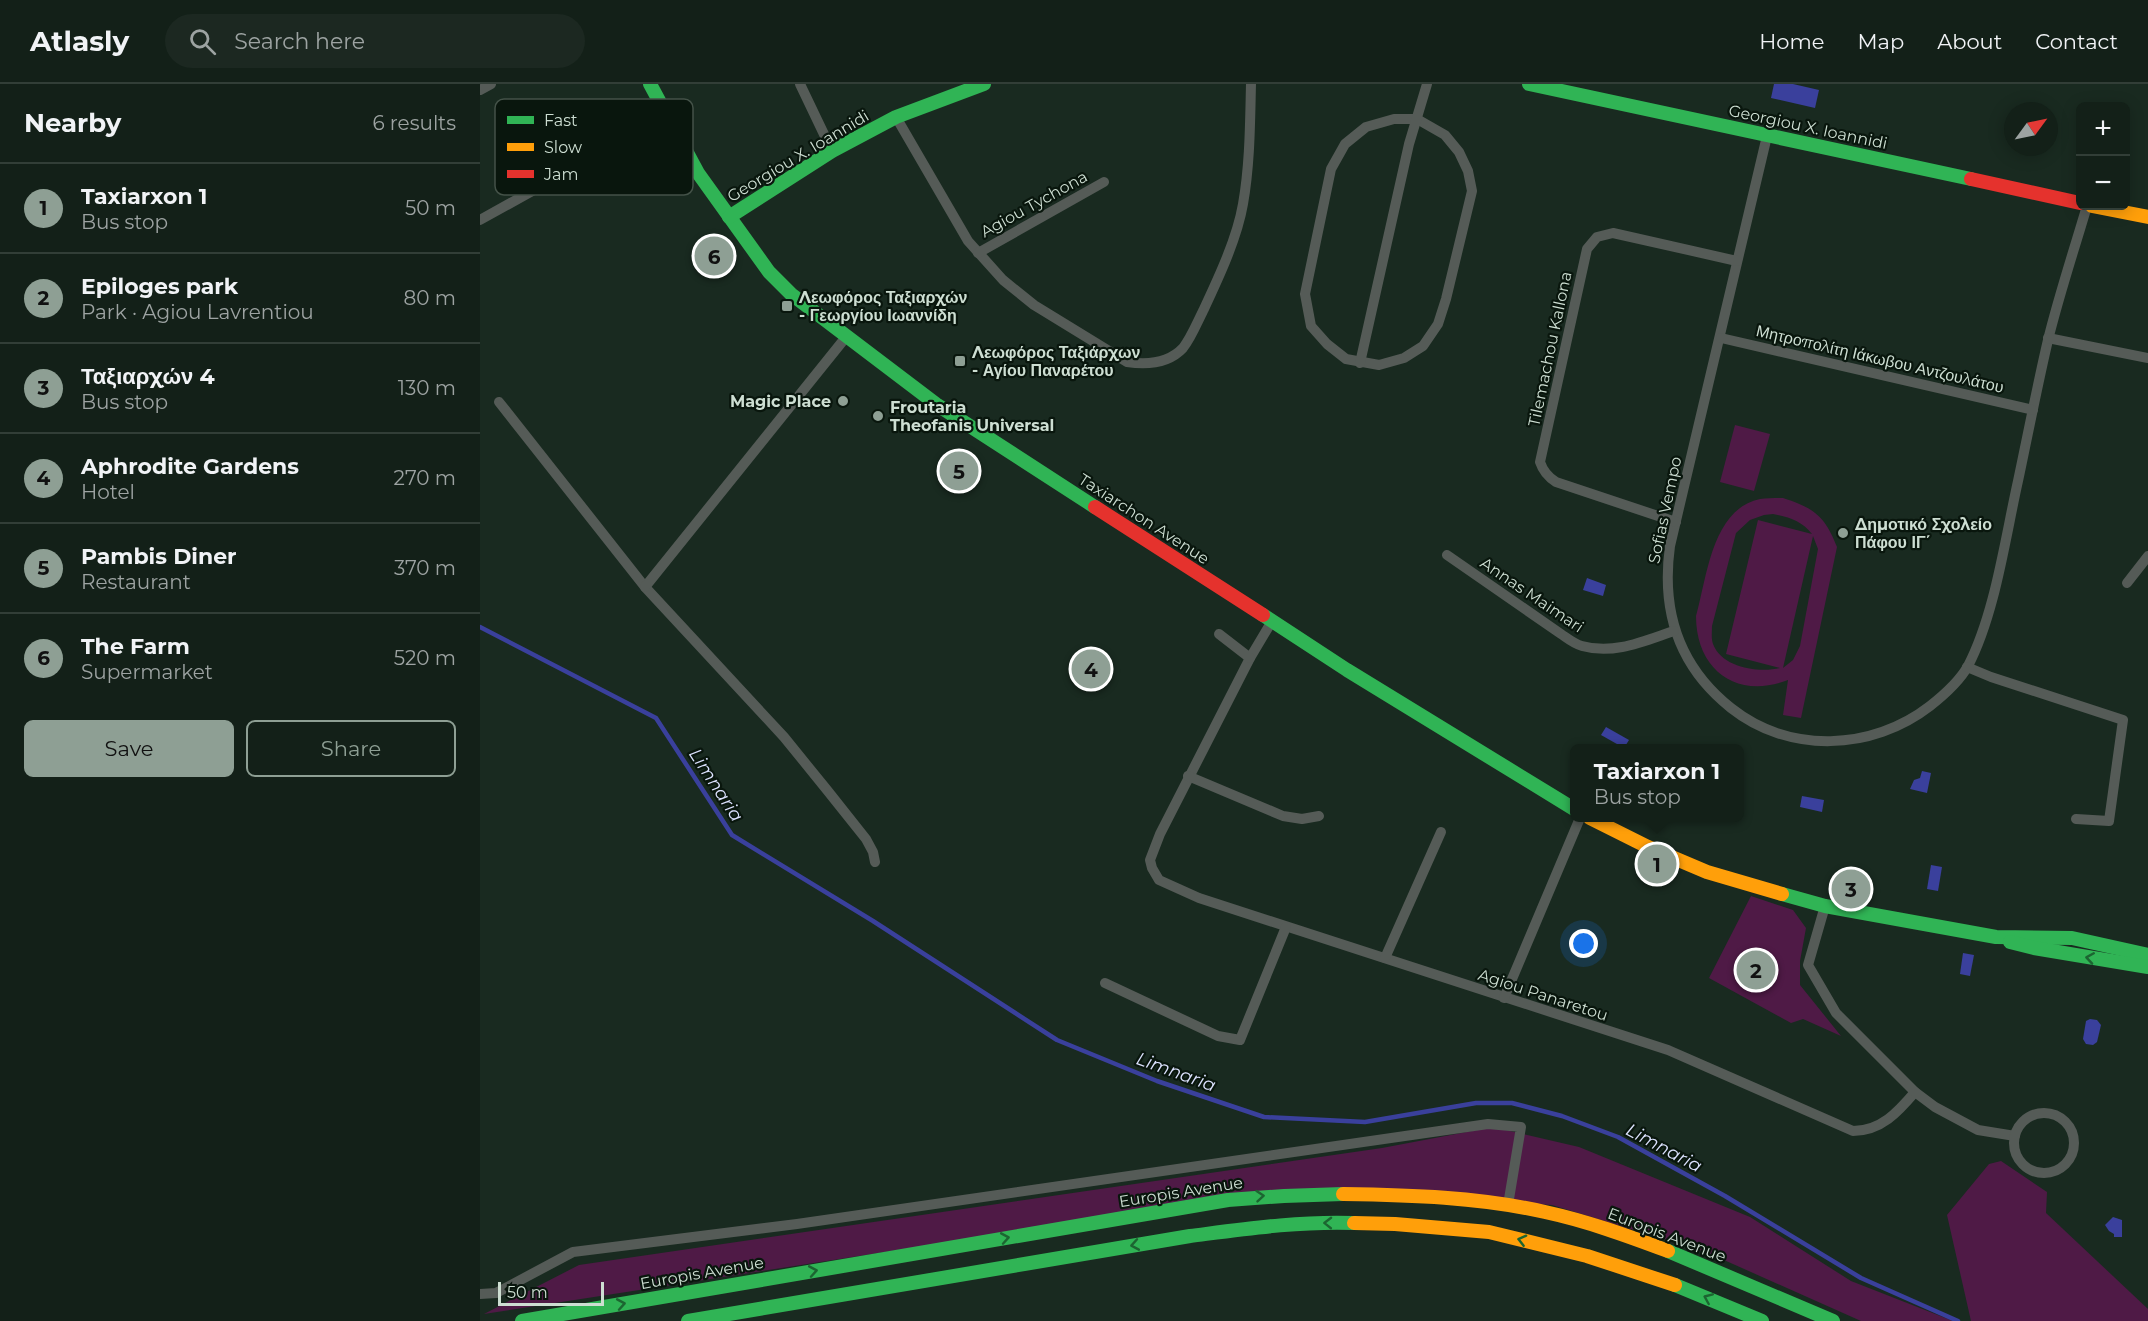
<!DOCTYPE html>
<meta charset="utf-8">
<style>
body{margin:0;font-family:Montserrat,sans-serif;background:#1c2821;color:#f1f3f6}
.controls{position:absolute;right:18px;top:18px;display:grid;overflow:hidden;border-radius:9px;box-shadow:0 3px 15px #0003}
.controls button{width:54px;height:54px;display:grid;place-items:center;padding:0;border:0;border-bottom:2px solid #323e37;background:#132018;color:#f1f3f6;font:30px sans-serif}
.compass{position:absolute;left:1524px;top:18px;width:54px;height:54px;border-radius:50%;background:#132018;box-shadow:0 3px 15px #0003;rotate:57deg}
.scale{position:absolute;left:18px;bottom:15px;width:106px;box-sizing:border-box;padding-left:6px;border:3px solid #cdded2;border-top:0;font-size:16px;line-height:21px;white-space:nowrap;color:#cdded2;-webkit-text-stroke:4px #09160d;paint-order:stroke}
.you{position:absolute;left:1104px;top:860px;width:21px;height:21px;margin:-15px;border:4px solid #fff;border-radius:50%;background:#1a73e8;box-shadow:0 0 0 9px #1a73e833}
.badge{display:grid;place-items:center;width:39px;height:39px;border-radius:50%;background:#8e9f94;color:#111;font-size:20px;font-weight:700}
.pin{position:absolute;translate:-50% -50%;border:3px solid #fff;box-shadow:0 2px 6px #0006}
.popup{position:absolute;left:1090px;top:660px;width:174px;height:78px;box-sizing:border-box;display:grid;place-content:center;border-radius:9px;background:#132018;filter:drop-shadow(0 2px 4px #0005);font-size:20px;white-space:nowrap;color:#9da3a2}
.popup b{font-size:22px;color:#f1f3f6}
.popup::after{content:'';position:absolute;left:50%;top:100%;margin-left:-12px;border:12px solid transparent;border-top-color:#132018}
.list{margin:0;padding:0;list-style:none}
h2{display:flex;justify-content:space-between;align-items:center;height:78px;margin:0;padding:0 24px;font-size:26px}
h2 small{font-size:20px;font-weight:400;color:#9da3a2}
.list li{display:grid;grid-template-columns:39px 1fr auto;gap:18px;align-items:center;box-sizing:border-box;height:90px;padding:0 24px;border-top:2px solid #323e37}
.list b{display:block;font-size:22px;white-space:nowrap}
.list p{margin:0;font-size:20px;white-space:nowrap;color:#9da3a2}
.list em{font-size:20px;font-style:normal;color:#9da3a2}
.actions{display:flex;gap:12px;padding:18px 24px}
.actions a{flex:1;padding:14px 0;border:2px solid #8e9f94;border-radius:9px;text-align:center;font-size:21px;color:#8e9f94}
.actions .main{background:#8e9f94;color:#111}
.icon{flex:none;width:33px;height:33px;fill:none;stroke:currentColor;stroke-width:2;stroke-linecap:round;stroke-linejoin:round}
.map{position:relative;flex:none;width:1668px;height:1237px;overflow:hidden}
header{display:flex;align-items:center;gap:36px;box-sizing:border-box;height:84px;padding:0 30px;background:#132018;border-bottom:2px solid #323e37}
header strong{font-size:28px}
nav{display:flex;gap:33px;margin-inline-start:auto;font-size:21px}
.search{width:420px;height:54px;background:#1c2821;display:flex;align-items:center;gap:15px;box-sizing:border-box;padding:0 21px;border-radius:33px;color:#9da3a2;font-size:22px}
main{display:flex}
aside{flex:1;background:#132018}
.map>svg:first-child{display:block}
</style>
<header>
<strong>Atlasly</strong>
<div class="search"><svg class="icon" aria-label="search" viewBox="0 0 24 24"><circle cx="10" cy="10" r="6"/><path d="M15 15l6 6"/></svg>Search here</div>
<nav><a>Home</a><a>Map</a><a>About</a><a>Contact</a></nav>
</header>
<main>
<aside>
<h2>Nearby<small>6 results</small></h2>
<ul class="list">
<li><span class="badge">1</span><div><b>Taxiarxon 1</b><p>Bus stop</p></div><em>50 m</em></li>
<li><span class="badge">2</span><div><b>Epiloges park</b><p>Park · Agiou Lavrentiou</p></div><em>80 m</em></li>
<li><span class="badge">3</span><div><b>Ταξιαρχών 4</b><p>Bus stop</p></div><em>130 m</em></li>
<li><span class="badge">4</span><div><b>Aphrodite Gardens</b><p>Hotel</p></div><em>270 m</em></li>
<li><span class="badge">5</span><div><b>Pambis Diner</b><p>Restaurant</p></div><em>370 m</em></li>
<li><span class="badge">6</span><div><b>The Farm</b><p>Supermarket</p></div><em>520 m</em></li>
</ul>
<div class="actions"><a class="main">Save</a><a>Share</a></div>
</aside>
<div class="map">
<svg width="1668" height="1237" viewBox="0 0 1668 1237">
<rect width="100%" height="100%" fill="#192a20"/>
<g fill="#4f1a46" fill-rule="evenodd">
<path d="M1255 341 1290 350 1274 407 1240 398Z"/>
<path d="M1303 414C1334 424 1345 432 1357 463L1321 634 1303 631 1308 596C1257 616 1216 586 1216 532 1227 493 1232 425 1280 415 1287 414 1296 414 1303 414ZM1293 430C1309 433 1322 437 1332 450L1278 436 1246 570 1300 584C1279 589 1242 584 1233 560 1231 554 1232 548 1232 542L1256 449 1270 436 1284 431ZM1333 452 1338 465 1320 562 1313 576 1303 584Z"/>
<path d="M1271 812 1313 826 1326 844 1320 877V901L1361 952 1323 935 1311 939 1229 894Z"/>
<path d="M1013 1043 1099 1063 1270 1133 1371 1197 1473 1237H1381L1226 1168 1072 1121 799 1107 4 1230 99 1181 902 1064Z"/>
<path d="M1521 1077 1567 1108 1566 1129 1668 1225V1237H1491L1467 1131 1509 1080Z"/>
</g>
<g fill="#3a409c">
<path d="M1294 0H1313L1339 6 1335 24 1291 14Z"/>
<path d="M1107 494 1126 501 1123 512 1103 506Z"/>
<path d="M1126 643 1149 656 1144 664 1121 651Z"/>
<path d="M1442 687 1451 689 1447 709 1430 705 1434 696 1440 694Z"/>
<path d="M1322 712 1344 716 1342 728 1320 723Z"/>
<path d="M1451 781 1462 783 1458 807 1447 805Z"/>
<path d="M1483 869 1494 871 1490 892 1480 890Z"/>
<path d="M1610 935 1617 936 1621 941 1617 958 1613 961 1606 960 1603 955 1606 937Z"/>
<path d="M1633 1133 1642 1136V1153H1634V1150L1629 1147 1625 1141Z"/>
</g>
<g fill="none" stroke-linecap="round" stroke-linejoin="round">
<path stroke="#3a409c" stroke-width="4.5" d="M0 543 176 634 252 751 393 837 577 956 677 997 784 1033 885 1038 996 1019H1032L1082 1032 1138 1053 1245 1112 1381 1194 1478 1237"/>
<g stroke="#555b57" stroke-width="10">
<path d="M320 0 352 67"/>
<path d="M0 6 11 0"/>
<path d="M416 33 488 157 523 196 554 221 647 278C667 281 688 280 703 264 711 254 717 239 723 227 738 195 757 155 763 120 770 80 770 40 771 0"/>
<path d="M914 35H937L965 51 979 68 988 87 992 107 966 215 958 240 943 262 924 274 899 281 866 275 847 260 831 242 825 210 851 85 865 60 886 43Z"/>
<path d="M1287 52 1190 462C1181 527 1198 582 1251 624 1309 670 1392 667 1450 622 1464 611 1479 598 1488 582 1515 530 1525 455 1538 397 1548 350 1557 303 1568 256 1579 211 1594 166 1607 122"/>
<path d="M0 136 187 32"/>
<path d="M498 169 624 98"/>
<path d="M1241 254 1553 326"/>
<path d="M1568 254 1668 274"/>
<path d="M880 279 929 60 947 0"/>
<path d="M19 318 165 503 304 653 347 706 386 755 393 768 395 778"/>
<path d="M1196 438 1076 398C1068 393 1063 387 1060 378L1107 165 1117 153 1133 149 1257 177"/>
<path d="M967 471 1081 550C1087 554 1094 560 1102 562 1134 571 1164 557 1194 547"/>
<path d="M1647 499 1668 472"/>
<path d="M165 503 366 253"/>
<path d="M792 537 770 574 680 750 670 776 672 784 679 796 719 814 1188 966 1373 1047C1401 1047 1418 1028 1435 1008"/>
<path d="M739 550 770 574"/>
<path d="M1487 583 1511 593 1643 636 1629 737 1596 735"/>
<path d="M708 692 803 732 822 735 839 732"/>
<path d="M1345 822 1328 881 1356 929 1435 1008 1455 1023 1498 1046 1535 1052"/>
<path d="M905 874 961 748"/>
<path d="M625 899 738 952 760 956 806 843"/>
<path d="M1024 914 1100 734"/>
<circle cx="1564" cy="1059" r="30"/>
<path d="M0 1210 16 1209 93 1168 317 1140 1008 1040 1041 1043 1028 1121"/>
</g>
<g stroke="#30b455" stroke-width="14">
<path d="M170 0 218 89 289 188 311 210 456 320 615 423"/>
<path d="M1049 0 1491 95"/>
<path d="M249 133 352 67 416 33 504 0"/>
<path d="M783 531 867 586 1094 725"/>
<path d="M1302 810 1345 822 1516 853 1592 854 1668 871"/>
<path d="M1530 858 1554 864 1668 883"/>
<path d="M1188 1167 1353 1237"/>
<path d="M1195 1201 1282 1237"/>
<path d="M42 1237 748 1116 804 1112 863 1110"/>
<path d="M208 1237 710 1152C765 1145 819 1137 874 1139"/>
</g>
<g stroke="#ff9f0a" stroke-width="14">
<path d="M1612 122 1668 133"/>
<path d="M1110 734 1168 763 1227 788 1302 810"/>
<path d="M863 1110C930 1111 999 1113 1065 1128 1107 1137 1148 1152 1188 1167"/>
<path d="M874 1139 915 1140 1009 1148 1107 1172 1195 1201"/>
</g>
<g stroke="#e5322d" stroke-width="14">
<path d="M1491 95 1600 119"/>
<path d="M615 423 783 531"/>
</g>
</g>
<defs><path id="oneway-chevron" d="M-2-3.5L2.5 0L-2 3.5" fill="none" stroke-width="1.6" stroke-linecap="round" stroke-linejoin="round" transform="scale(1.5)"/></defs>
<g stroke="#1c6531">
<use href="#oneway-chevron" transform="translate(1610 874) rotate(-171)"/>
<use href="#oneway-chevron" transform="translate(780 1112) rotate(-5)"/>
<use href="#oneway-chevron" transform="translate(848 1139) rotate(-179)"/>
<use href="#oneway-chevron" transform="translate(525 1154) rotate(-10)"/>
<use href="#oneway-chevron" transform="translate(1042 1156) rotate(-166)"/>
<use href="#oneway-chevron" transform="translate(655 1161) rotate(170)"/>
<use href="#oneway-chevron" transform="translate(333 1187) rotate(-10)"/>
<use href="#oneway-chevron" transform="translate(1228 1214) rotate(-157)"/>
<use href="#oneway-chevron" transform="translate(141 1220) rotate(-10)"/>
</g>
<g fill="#8e9f94" stroke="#09160d" stroke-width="2">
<rect x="301" y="216" width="12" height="12" rx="3"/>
<rect x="474" y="271" width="12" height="12" rx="3"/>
<circle cx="363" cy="317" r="6"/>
<circle cx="398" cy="332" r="6"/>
<circle cx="1363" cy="449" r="6"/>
</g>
<g text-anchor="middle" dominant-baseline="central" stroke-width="4.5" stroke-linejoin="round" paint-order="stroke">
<g font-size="16" fill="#cdded2" stroke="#09160d">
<text transform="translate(1328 43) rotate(12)">Georgiou X. Ioannidi</text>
<text transform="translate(318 72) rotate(-31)">Georgiou X. Ioannidi</text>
<text transform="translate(554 120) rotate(-29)">Agiou Tychona</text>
<text transform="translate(1070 265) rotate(-78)">Tilemachou Kallona</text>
<text transform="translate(1400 275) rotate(13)">Μητροπολίτη Ιάκωβου Αντζουλάτου</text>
<text transform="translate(1185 426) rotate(-78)">Sofias Vempo</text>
<text transform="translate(664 435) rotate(33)">Taxiarchon Avenue</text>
<text transform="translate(1052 511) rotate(34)">Annas Maimari</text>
<text transform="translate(1063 911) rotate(18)">Agiou Panaretou</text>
<text transform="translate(701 1108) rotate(-9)">Europis Avenue</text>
<text transform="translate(1187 1151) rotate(21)">Europis Avenue</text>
<text transform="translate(222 1189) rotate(-10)">Europis Avenue</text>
</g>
<g font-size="16" font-weight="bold" fill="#cdded2" stroke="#09160d" text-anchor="start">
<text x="319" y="213">Λεωφόρος Ταξιαρχών<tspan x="319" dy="18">- Γεωργίου Ιωαννίδη</tspan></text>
<text x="492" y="268">Λεωφόρος Ταξιάρχων<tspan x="492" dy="18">- Αγίου Παναρέτου</tspan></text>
<text x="351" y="317" text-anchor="end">Magic Place</text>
<text x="410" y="323">Froutaria<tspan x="410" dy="18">Theofanis Universal</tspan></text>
<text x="1375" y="440">Δημοτικό Σχολείο<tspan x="1375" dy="18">Πάφου ΙΓ΄</tspan></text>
</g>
<g font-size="18" font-style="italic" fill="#dde3ff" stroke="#09160d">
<text transform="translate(236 701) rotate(57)">Limnaria</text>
<text transform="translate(696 988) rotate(20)">Limnaria</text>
<text transform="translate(1184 1064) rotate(28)">Limnaria</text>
</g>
</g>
<rect x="15" y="15" width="198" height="96" rx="9" fill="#09160d" stroke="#445248" stroke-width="1.5"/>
<rect x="27" y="32" width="27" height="8" fill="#30b455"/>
<rect x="27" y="59" width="27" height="8" fill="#ff9f0a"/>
<rect x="27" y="86" width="27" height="8" fill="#e5322d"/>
<g font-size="16" fill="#cdded2">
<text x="64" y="42">Fast</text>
<text x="64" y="69">Slow</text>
<text x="64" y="96">Jam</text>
</g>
</svg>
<div class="controls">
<button>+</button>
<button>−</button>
</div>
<svg class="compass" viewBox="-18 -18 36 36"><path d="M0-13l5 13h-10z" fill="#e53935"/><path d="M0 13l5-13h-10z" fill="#9da3a2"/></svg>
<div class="scale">50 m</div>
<div class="you"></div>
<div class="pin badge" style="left:1177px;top:780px">1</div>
<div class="popup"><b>Taxiarxon 1</b>Bus stop</div>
<div class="pin badge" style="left:1276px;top:886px">2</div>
<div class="pin badge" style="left:1371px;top:805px">3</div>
<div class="pin badge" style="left:611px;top:585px">4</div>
<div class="pin badge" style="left:479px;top:387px">5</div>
<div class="pin badge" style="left:234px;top:172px">6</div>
</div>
</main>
